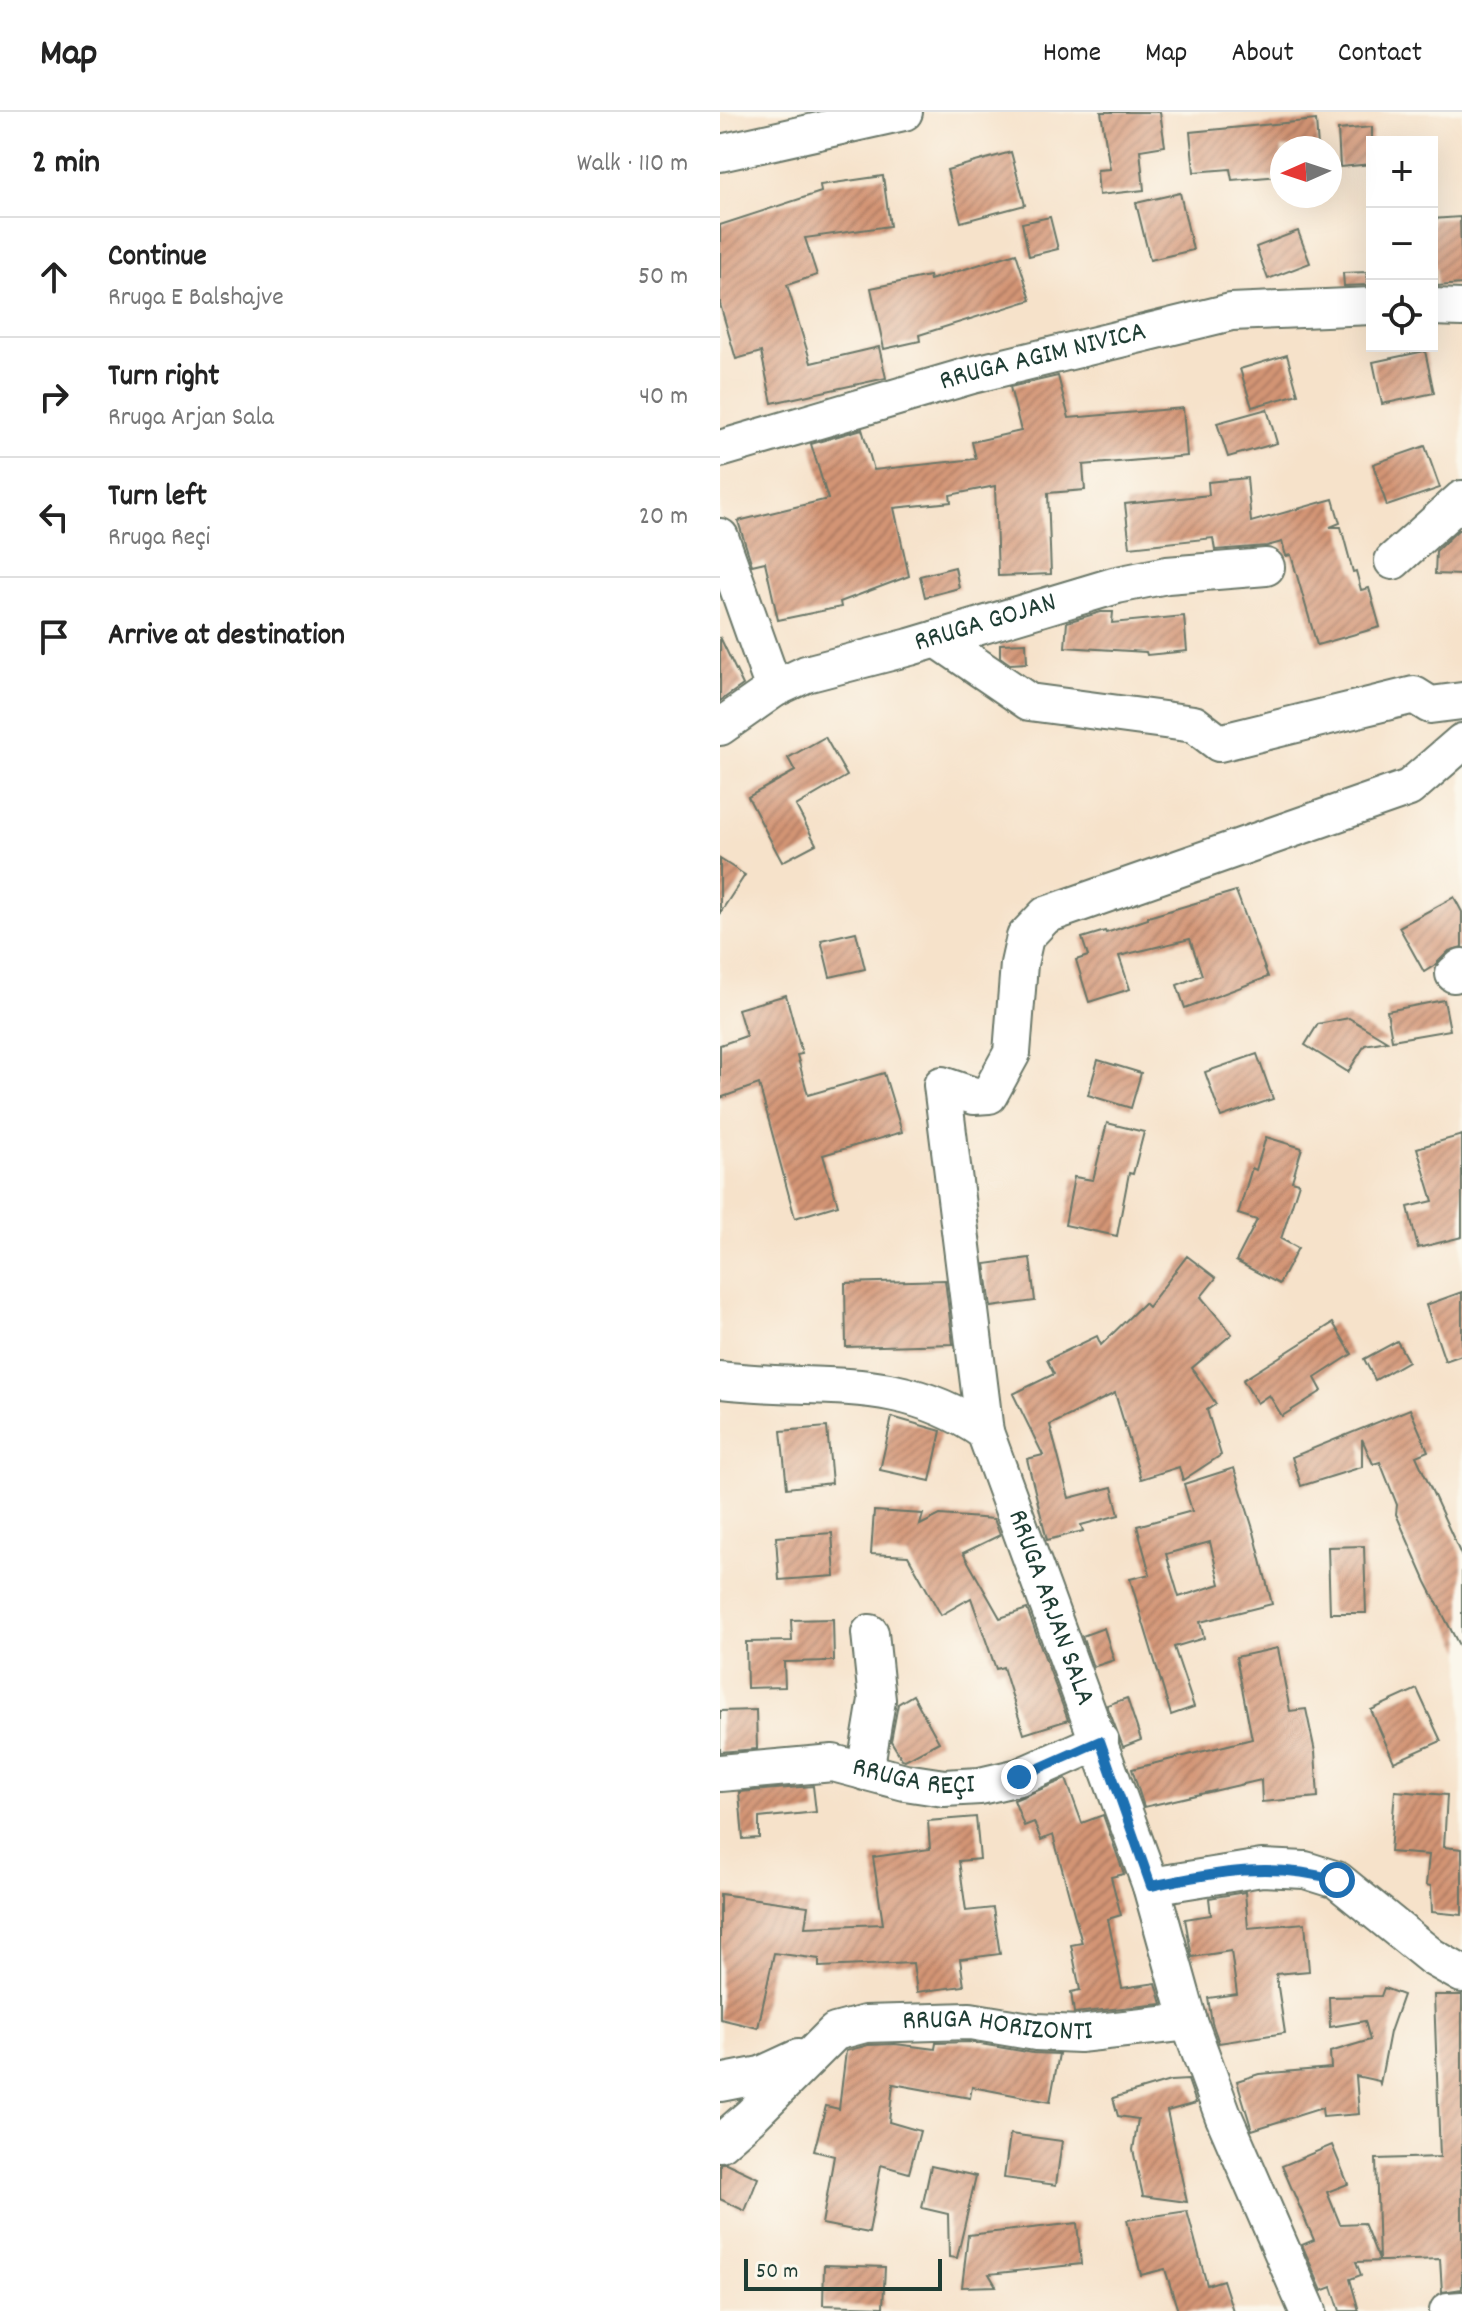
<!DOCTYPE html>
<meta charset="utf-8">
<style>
body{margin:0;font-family:Dekko,sans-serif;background:#f6f6f6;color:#222}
.controls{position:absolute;right:24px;top:24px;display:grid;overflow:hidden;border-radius:0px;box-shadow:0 8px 32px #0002}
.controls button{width:72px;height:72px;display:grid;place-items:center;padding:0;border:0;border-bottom:2px solid #e0e0e0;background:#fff;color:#222;font:40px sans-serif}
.compass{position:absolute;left:550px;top:24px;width:72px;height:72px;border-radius:50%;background:#fff;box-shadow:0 8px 32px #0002;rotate:267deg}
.scale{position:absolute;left:24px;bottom:20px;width:198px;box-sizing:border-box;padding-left:8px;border:4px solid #1f3d34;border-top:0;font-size:22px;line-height:28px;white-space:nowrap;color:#1f3d34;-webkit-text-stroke:6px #fbf7ec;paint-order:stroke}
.stop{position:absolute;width:24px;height:24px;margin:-18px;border:6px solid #1f6fb2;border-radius:50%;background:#fff}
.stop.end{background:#1f6fb2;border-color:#fff;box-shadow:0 2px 8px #0008}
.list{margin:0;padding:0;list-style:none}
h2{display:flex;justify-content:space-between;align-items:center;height:104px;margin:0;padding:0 32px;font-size:34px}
h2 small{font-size:26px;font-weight:400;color:#767676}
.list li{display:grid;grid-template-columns:52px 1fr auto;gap:24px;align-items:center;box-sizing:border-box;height:120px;padding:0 32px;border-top:2px solid #e0e0e0}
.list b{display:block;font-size:30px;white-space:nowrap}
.list p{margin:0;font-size:26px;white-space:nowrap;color:#767676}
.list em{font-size:26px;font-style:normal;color:#767676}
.icon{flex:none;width:44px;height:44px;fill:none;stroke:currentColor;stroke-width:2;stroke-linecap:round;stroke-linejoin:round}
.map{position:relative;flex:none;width:742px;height:2199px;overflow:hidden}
header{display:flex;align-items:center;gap:48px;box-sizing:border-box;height:112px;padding:0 40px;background:#fff;border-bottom:2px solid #e0e0e0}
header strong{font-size:38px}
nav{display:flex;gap:44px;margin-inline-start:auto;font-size:28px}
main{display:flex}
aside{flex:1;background:#fff}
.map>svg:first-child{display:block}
</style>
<header>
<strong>Map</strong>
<nav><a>Home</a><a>Map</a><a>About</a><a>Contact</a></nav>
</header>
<main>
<aside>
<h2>2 min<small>Walk · 110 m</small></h2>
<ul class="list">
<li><svg class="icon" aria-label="ahead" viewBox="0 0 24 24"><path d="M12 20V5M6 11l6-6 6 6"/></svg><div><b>Continue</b><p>Rruga E Balshajve</p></div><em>50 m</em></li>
<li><svg class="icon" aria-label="right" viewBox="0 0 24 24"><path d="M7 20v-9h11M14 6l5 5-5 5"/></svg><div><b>Turn right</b><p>Rruga Arjan Sala</p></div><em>40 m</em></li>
<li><svg class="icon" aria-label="left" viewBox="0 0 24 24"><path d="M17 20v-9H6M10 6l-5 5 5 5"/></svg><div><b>Turn left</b><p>Rruga Reçi</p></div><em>20 m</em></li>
<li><svg class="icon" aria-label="arrive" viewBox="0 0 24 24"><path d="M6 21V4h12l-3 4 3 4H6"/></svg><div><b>Arrive at destination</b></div></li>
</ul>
</aside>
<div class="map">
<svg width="742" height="2199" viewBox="0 0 742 2199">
<defs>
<pattern id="building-hatch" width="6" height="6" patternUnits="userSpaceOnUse" patternTransform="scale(2)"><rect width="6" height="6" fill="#d39475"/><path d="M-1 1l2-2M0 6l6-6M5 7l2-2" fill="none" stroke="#ab7a61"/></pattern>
</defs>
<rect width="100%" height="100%" fill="#fbf7ec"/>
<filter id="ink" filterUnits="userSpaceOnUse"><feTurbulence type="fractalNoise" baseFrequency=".0125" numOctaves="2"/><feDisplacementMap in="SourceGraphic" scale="16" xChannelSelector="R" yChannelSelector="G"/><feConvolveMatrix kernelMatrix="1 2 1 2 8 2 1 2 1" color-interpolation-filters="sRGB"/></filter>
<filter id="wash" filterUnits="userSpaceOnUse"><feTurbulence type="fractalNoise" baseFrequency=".006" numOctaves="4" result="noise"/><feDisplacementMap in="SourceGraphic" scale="32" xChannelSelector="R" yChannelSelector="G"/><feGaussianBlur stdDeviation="1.8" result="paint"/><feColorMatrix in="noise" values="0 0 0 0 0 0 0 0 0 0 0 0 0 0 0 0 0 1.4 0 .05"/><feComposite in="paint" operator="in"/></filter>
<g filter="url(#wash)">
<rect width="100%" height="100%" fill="#f6e2ca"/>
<g id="blocks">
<g fill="url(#building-hatch)" fill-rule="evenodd">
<path d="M381 0H440L445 34 420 38 424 78 379 83 377 58 390 57Z"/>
<path d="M596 8 598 36H562V64L512 68 510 57 474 60 470 20Z"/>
<path d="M652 15V52L620 55 618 18Z"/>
<path d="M291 40 305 93 241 110 227 58Z"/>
<path d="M163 64 170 114 85 126 97 163 67 173 91 251 159 235 166 266 52 291 41 240 16 247 0 192V113L101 80 100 73Z"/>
<path d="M460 81 473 138 430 148 416 91Z"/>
<path d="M330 105 338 137 309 144 302 111Z"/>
<path d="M740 105 742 172 717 174 716 156H712V107Z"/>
<path d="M578 119 590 151 548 167 536 135Z"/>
<path d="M296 141 311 188 199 223 200 229 164 237 151 176 209 164 210 168Z"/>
<path d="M647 160 648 173 624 174 623 161Z"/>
<path d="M705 239 714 281 662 292 653 250Z"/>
<path d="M567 243 578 282 532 295 520 257Z"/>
<path d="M338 264 349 306 463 296 467 344 363 353 365 378 328 381 331 462 278 464 275 374 230 383 231 390 174 396 189 464 120 490 121 495 58 508 45 450 32 453 18 409 108 387 91 332 142 317 154 358 256 347 252 330 301 319 290 275Z"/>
<path d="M547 297 557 331 508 345 497 311Z"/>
<path d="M705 334 720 376 667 394 653 352Z"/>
<path d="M527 366 531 410 613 387 620 411 610 415H621L633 460 636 459 641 478 649 476 660 515 597 533 571 443 566 444 562 430 547 434 495 438 493 426 410 435 405 392 489 383 488 370Z"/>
<path d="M738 418H742V463L715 462 716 439Z"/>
<path d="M235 455 239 476 205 485 200 464Z"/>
<path d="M381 500H393L392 511 464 504 467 539 427 543 426 540 345 535 347 510Z"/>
<path d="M0 525 23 573 0 589Z"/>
<path d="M306 531 307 551 290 552 280 545V532Z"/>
<path d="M105 625 127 664 76 694 96 732 62 750 28 685 75 659 68 646Z"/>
<path d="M0 747 25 763 0 801Z"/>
<path d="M516 779 548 865 465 896 457 873 482 863 470 827 399 844 410 877 369 890 356 848 368 844 362 826 385 819 386 821 428 807V805Z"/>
<path d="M734 785 742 800V835L729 839 715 853 704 860 679 815Z"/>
<path d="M136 820 145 857 110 865 101 828Z"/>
<path d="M66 883 82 942 77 943 88 983 164 961 182 1020 103 1043 118 1093 75 1106 39 972 0 986V933L26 924 18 897Z"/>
<path d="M724 888 730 918 672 928 667 899Z"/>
<path d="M629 906 667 929 645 933 628 960 585 933 598 912Z"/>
<path d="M537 942 553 987 501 1005 485 960Z"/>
<path d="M378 948 421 961 411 996 368 983Z"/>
<path d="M387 1011 424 1020 413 1062 409 1061 397 1124 345 1113 354 1065 373 1068Z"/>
<path d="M742 1023V1125L698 1136 688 1095 713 1089 697 1036Z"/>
<path d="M546 1025 582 1036 572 1069 579 1071 561 1127 578 1136 559 1172 516 1149 537 1108 518 1102 532 1056 536 1058Z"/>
<path d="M467 1144 496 1166 481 1185 512 1222 472 1256 496 1292 487 1298 501 1343 463 1368 459 1355 421 1367 395 1281 330 1313 349 1386 392 1375 399 1403 361 1413 363 1419 327 1428 307 1347 323 1343 293 1282 334 1262 327 1248 377 1224 381 1233 424 1191 428 1195Z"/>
<path d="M310 1146 315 1189 271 1195 265 1152Z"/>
<path d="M225 1168 233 1232 126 1235 125 1171Z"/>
<path d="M742 1180V1243L725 1249 706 1193Z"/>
<path d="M613 1211 632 1242 595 1266 602 1279 562 1304 549 1283 537 1291 523 1268Z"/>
<path d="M677 1229 688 1249 655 1268 644 1247Z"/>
<path d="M690 1297 708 1339 696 1344 742 1445V1539L706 1470 676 1402 677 1393 660 1350 653 1352 642 1327V1355L581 1374 572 1345Z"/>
<path d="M172 1305 221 1319 210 1369 160 1358Z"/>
<path d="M107 1315 112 1371 67 1376 61 1319Z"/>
<path d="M514 1356 534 1420 552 1492 480 1510 484 1526 454 1535 474 1595 451 1603 410 1467 430 1462 417 1414 472 1399 464 1372ZM490 1430 500 1472 459 1485 446 1442Z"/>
<path d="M154 1399 203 1402 200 1413 220 1403 274 1407 280 1423 243 1441 280 1506 307 1497 348 1608 304 1622 283 1555 276 1557 251 1486 221 1503 188 1444 151 1442Z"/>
<path d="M112 1421 115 1464 59 1468 56 1425Z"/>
<path d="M644 1434 646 1501H610L608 1435Z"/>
<path d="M113 1507 114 1549 64 1550 65 1575 27 1576 26 1530 72 1529 71 1508Z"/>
<path d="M384 1516 394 1548 373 1555 362 1524Z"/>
<path d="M558 1536 570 1599 586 1597 595 1640 598 1685 542 1690 541 1668 424 1695 412 1657 532 1627 516 1545Z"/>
<path d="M697 1577 721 1629 674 1650 651 1598Z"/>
<path d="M193 1583 219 1630 185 1648 182 1647 171 1629 178 1592Z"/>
<path d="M407 1586 421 1628 403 1635 387 1593Z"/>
<path d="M36 1598 37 1637 0 1640V1599Z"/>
<path d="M346 1667 362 1711 383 1703 404 1762 391 1765 401 1803 388 1807 402 1876 436 1871 442 1892 354 1901 351 1880 360 1878 351 1833 362 1831 333 1723 321 1728 314 1710 304 1714 294 1688Z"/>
<path d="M93 1674 96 1700 39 1706V1726L23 1727 19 1680Z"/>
<path d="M675 1679 727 1683 724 1735 742 1737V1803L712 1800 711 1774 706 1773 709 1743 670 1740Z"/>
<path d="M256 1705 260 1747 239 1749 246 1799 273 1796 280 1842 240 1847 244 1874 197 1880 193 1851 99 1855V1847L54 1841 38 1916 0 1907V1782L88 1794 85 1815 163 1812 153 1745 210 1737 208 1709Z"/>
<path d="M525 1780 528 1816 585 1811 589 1859 556 1862 565 1921 499 1931 492 1911 488 1886 517 1882 511 1839 472 1845 465 1807 491 1803 489 1786Z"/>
<path d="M664 1876 683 1883 670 1920 660 1972 659 1969 636 1964 639 2002 603 2005 602 1996 532 2018 517 1969 539 1962 611 1956 610 1940 650 1928 645 1909 610 1915 609 1885 661 1884Z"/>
<path d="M714 1883H742V2177L722 2180 720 2147 636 2150 641 2163 630 2167 639 2199H620L612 2175 602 2179 582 2133 594 2128 562 2054 612 2033 628 2072 607 2080 620 2112 644 2111 659 2148 656 2047 720 2045Z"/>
<path d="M249 1930 313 1941 339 1942 330 1990 252 1975 250 1986 173 1972 169 2010 200 2019 189 2061 161 2053 149 2121 102 2112 114 2044 94 2039 106 1994 119 1997 126 1939 148 1933 175 1932 215 1937 216 1931Z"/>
<path d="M468 1968 476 1991 447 1999 467 2090 423 2084 413 2038 418 2007 398 2004 393 1986 450 1969Z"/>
<path d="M290 2022 342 2029 336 2073 284 2066Z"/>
<path d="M0 2051H6L38 2066 25 2099 0 2087Z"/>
<path d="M211 2054 256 2064 237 2146 229 2145 228 2102 202 2096Z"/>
<path d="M467 2099 487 2173 503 2168 513 2199H458L445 2157 421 2163 407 2108Z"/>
<path d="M357 2111 361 2152 269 2162 276 2174 242 2175 248 2123Z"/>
<path d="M104 2153 165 2155 163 2195 103 2193Z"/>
</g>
</g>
</g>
<g filter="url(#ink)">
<use href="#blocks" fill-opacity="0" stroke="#6a7768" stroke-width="2"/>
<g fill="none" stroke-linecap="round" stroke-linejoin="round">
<g stroke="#6a7768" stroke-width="40">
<g id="minor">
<path d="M0 41 184 0"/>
<path d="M712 195 742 196"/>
<path id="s1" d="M0 337 252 263 511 200 652 194"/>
<path d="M0 425 54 577"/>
<path d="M673 449 742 387"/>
<path d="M217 527 309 590 474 612 499 631 694 583 710 593 742 589"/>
<path id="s2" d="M0 615 54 577 86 562 190 535 397 473 447 463 546 455"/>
<path d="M734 862 742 855"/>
<path id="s3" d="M0 1268C98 1280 178 1259 265 1320L431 1774 469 1910 503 2003 588 2199"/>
<path d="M265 1320 222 973 254 984 269 983 292 941 299 852 305 825 326 803 689 676 742 630"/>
<path d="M145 1660 157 1588 150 1521"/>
<path id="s4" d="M0 1661 113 1651 185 1670 224 1676 260 1674 299 1665 380 1629"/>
<path d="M431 1774 542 1756 585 1758 617 1768 712 1845 742 1862"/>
<path d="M0 1971 41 1963 78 1946"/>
<path id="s5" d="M0 2031 32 2003 115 1920 145 1912 250 1909 316 1920 359 1922 469 1910"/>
<path d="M728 2199 742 2198"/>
</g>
</g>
<use href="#minor" stroke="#fff" stroke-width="36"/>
</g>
</g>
<g fill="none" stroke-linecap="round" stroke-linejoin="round" filter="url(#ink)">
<path stroke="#1f6fb2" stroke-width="10" d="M299 1665 380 1629 431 1774C496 1760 552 1749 617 1768"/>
</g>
<g text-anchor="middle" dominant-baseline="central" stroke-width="6" stroke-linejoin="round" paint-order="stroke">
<g font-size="28" fill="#1f3d34" stroke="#fbf7ec">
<text stroke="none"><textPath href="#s1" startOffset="336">RRUGA AGIM NIVICA</textPath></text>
<text stroke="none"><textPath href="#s2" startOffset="288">RRUGA GOJAN</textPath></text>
<text stroke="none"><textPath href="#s3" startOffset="462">RRUGA ARJAN SALA</textPath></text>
<text stroke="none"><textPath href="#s4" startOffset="196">RRUGA REÇI</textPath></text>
<text stroke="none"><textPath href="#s5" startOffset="324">RRUGA HORIZONTI</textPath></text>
</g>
</g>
</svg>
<div class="controls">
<button>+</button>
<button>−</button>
<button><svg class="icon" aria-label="locate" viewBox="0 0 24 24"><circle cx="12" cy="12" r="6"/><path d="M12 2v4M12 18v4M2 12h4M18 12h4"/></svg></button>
</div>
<svg class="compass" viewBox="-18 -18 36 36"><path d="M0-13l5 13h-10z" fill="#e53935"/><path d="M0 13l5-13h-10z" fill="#767676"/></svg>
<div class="scale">50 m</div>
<div class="stop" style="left:617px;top:1768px"></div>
<div class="stop end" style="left:299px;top:1665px"></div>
</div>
</main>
